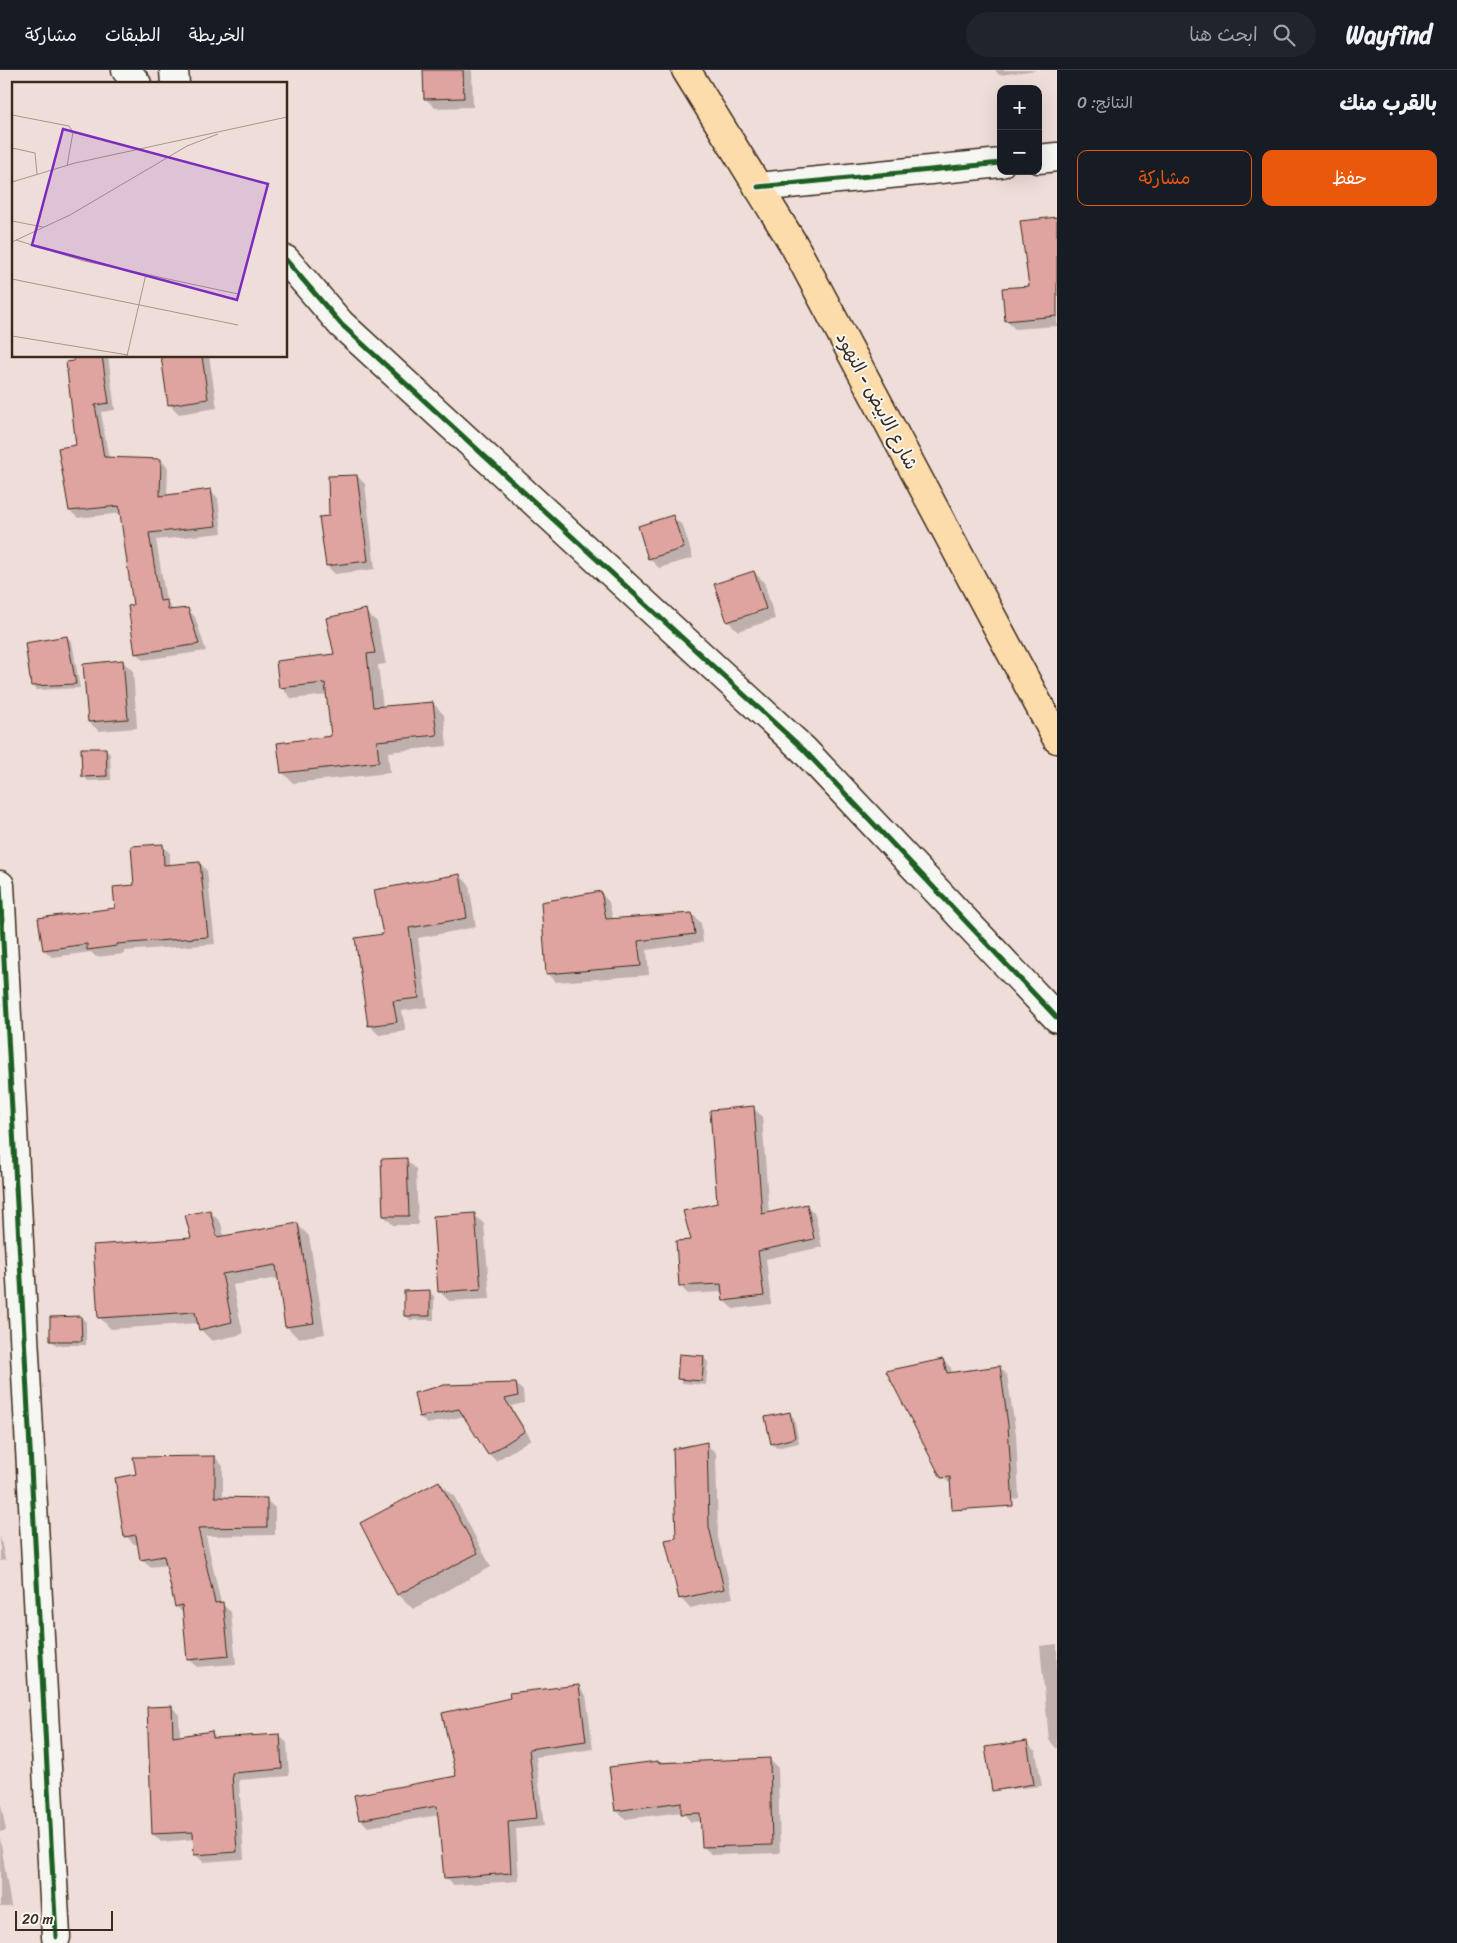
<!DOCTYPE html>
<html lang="ar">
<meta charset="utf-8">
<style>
body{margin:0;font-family:Sriracha,"Playpen Sans Arabic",sans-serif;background:#20242c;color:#f1f3f6;direction:rtl}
.controls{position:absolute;right:15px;top:15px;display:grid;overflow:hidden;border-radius:10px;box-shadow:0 5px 20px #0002}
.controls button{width:45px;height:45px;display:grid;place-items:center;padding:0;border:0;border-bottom:1px solid #363941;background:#171b24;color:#f1f3f6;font:25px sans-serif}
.scale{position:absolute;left:15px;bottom:12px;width:98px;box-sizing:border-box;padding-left:5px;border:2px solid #3b2a1e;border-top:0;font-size:14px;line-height:18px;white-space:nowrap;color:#3b2a1e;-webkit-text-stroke:4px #f6f6f2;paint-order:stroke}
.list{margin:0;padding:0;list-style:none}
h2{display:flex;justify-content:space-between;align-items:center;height:65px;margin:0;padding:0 20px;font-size:21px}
h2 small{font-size:16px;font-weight:400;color:#9ea1a6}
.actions{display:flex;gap:10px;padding:15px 20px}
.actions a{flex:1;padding:11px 0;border:1px solid #ea580c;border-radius:10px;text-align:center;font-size:18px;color:#ea580c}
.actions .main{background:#ea580c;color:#fff}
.icon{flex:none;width:28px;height:28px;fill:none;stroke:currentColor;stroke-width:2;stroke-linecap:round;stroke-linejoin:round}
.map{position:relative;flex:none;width:1057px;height:1873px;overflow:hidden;direction:ltr}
header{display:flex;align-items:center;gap:30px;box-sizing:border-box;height:70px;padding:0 25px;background:#171b24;border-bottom:1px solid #363941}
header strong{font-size:24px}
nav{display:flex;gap:28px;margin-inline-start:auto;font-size:18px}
.search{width:350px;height:45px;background:#20242c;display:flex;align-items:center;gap:12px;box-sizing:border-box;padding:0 18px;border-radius:28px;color:#9ea1a6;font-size:19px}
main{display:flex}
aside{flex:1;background:#171b24}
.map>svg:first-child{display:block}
</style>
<header>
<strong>Wayfind</strong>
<div class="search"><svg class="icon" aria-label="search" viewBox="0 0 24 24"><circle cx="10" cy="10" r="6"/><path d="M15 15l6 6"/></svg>ابحث هنا</div>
<nav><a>الخريطة</a><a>الطبقات</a><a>مشاركة</a></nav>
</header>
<main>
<aside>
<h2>بالقرب منك<small>النتائج: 0</small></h2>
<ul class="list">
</ul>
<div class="actions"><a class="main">حفظ</a><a>مشاركة</a></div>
</aside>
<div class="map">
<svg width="1057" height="1873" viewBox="0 0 1057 1873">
<rect width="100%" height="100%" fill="#efddd9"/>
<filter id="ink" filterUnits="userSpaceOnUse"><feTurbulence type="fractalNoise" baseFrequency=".02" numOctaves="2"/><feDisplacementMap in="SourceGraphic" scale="10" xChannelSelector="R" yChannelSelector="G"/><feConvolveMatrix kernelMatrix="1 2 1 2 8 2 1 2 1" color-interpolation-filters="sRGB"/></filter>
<g filter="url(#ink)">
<g fill="#0003">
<path d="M424 0H472L473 37 435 38 425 28Z"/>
<path d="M995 0H1038L999 5Z"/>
<path d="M1057 148V256L1015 259 1006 250 1030 217Z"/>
<path d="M74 286H108L115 340 101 342 109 389 161 390 168 398 167 426 211 421 218 428 222 463 156 470 166 531 174 541 188 539 195 547 206 581 143 590 136 583 135 536 122 443 78 448 70 441 77 376Z"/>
<path d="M162 286H209L217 338 179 344 169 334Z"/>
<path d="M357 406 365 414 375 499 335 504 327 496 330 447Z"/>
<path d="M673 447 683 456 693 488 659 498 649 488Z"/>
<path d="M754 502 764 512 775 549 738 561 728 551Z"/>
<path d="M365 541 377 552 386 594 378 595 383 638 433 633 444 645 447 676 388 682 390 703 293 713 282 702 332 667 327 625 292 629 281 617 335 586Z"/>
<path d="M67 567 72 572 80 618 37 620 33 615Z"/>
<path d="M123 592 133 601 137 658 99 661 89 652Z"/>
<path d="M105 679 110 684 111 710 88 711 84 706Z"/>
<path d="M162 776 170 783V796L200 793 207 801 215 874 124 881V884L96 887 91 882 52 887 44 880 116 839Z"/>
<path d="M460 805 469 815 476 857 418 868 428 937 402 941 406 961 379 965 369 955 385 865Z"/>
<path d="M601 823 609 832 613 850 692 844 701 853 703 872 647 880 649 905 556 912 548 903Z"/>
<path d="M753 1038 762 1046 769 1144 806 1135 815 1144 822 1177 766 1189 771 1234 733 1239 724 1231 723 1222 688 1224 680 1216 692 1172 718 1134Z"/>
<path d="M406 1090 416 1099 418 1155H393L384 1146Z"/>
<path d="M210 1141 221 1153 224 1167 298 1155 309 1166 325 1264 298 1268 287 1257 279 1208 233 1215 243 1264 212 1271 201 1260 199 1253 111 1259 100 1248 94 1176 193 1169Z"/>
<path d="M475 1145 484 1154 490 1229 449 1231 439 1221Z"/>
<path d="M429 1222 434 1226V1250H410L406 1246Z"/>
<path d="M81 1247 86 1252V1275H56L52 1271Z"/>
<path d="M703 1287 708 1292 706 1315 683 1313 678 1309Z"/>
<path d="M943 1290 951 1298 952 1304 999 1297 1007 1305 1016 1364 1019 1428 961 1441 953 1433 952 1415 942 1407Z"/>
<path d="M516 1314 523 1321 524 1333 511 1336 531 1369 496 1391 489 1384 465 1346 427 1354 420 1347Z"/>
<path d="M789 1343 794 1348 799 1373 776 1378 772 1373Z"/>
<path d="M706 1374 716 1383 718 1468 733 1528 690 1538 681 1529 667 1471 677 1469Z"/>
<path d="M215 1387 223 1396V1429L266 1430 275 1438V1465L206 1466 221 1533 231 1542 236 1594 197 1597 189 1589 184 1544 176 1536 167 1495 150 1497 141 1489 139 1474H134L126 1466Z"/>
<path d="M439 1412 454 1426 491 1497 413 1539 398 1524 361 1453Z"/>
<path d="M0 1466 5 1490 0 1491Z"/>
<path d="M1057 1574V1679L1049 1670 1040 1576Z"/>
<path d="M578 1616 586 1625 593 1679 536 1687 544 1756 516 1759 519 1811 453 1815 445 1807 439 1745 368 1757 360 1749 458 1707Z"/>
<path d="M172 1637 179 1645 180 1667 211 1662 218 1669 279 1665 287 1673 289 1706 239 1710 244 1789 203 1792 195 1784V1769L161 1772 153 1764Z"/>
<path d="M1026 1672 1036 1682 1042 1716 1002 1720 992 1710Z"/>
<path d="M769 1689 778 1698 780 1783 712 1785 703 1776 702 1751 691 1752 682 1742 625 1749 616 1740 658 1692Z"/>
<path d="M0 1730 6 1760 0 1762Z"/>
<path d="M0 1767 11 1837H0Z"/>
</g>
<g fill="#dfa49f" stroke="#3b2a1e">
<path d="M423 0H463L464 28 424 29Z"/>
<path d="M1057 147V246L1005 251 1002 218 1029 216 1020 151Z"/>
<path d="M73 286H102L109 333 95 335 104 387 161 389 160 426 211 419 216 456 149 463 160 531 167 530 168 540 188 538 199 574 135 584 128 536 133 535 119 436 69 441 58 378 76 375 66 292 74 291Z"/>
<path d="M161 286H202L208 329 168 335Z"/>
<path d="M357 405 368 491 326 496 319 447 329 446 328 406Z"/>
<path d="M673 445 684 478 648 489 638 456Z"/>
<path d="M754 501 766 539 727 552 714 514Z"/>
<path d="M366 539 375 583 367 584 373 637 433 632 437 665 377 671 379 692 281 703 277 673 331 666 325 613 279 618 276 591 334 584 326 548Z"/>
<path d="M67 566 76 614 31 616 25 573Z"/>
<path d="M123 590 128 649 88 652 83 594Z"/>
<path d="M81 678H106L107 706 82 707Z"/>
<path d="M163 774 164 795 200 792 208 867 117 874V876L87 880V874L43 880 38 848 115 838 113 817 134 815 131 776Z"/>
<path d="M460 804 467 848 409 858 419 928 393 931 397 952 368 956 355 868 383 864 374 820Z"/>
<path d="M601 821 606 849 692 843 695 864 638 871 641 896 546 904 541 832Z"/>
<path d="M754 1036 762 1144 807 1134 814 1169 758 1181 764 1226 723 1231 721 1214 679 1216 676 1171 691 1170 683 1141 717 1133 710 1040Z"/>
<path d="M407 1088 409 1146H383L381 1089Z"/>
<path d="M210 1140 217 1167 298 1153 314 1253 285 1257 276 1195 222 1204 232 1252 199 1260 195 1242 98 1248 93 1175 191 1168 185 1145Z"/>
<path d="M475 1143 481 1219 438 1222 433 1146Z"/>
<path d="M430 1220V1246H404V1221Z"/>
<path d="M81 1246 82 1271H50V1247Z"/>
<path d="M679 1284 704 1286 702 1311 677 1309Z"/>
<path d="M943 1289 947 1303 1000 1296 1008 1355 1013 1436 952 1440 950 1407 941 1408 886 1301Z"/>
<path d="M516 1313 518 1326 505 1329 525 1361 488 1385 459 1339 419 1347 414 1323 444 1315Z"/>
<path d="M790 1342 795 1368 771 1374 765 1347Z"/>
<path d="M707 1372 709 1457 724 1519 679 1529 665 1470 676 1468 673 1379Z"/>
<path d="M215 1386V1427L267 1428V1457L198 1458 215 1533 223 1532 229 1586 187 1590 182 1535 175 1537 164 1486 140 1490 136 1465 124 1467 115 1408 136 1404 133 1387Z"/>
<path d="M439 1411 478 1483 397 1525 360 1453Z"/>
<path d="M579 1615 586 1671 529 1679 537 1748 508 1751 511 1803 444 1808 437 1736 359 1750 354 1725 456 1706 442 1643 510 1628 509 1623Z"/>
<path d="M172 1636 173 1667 212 1661 213 1668 280 1664 282 1699 232 1703 237 1782 194 1785 193 1762 152 1764 147 1637Z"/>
<path d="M1027 1671 1034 1714 992 1721 985 1677Z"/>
<path d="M770 1688 772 1775 702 1777 700 1743 681 1744V1732L615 1741 609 1697 658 1691V1693Z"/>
</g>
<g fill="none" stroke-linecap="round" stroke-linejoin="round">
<g stroke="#3b2a1e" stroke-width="31">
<g id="minor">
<path d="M126 0 137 14"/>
<path d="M174 0 175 14"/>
<path d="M1038 89 1057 87"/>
<path d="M758 117 1001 93"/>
<path d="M286 190 341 254 804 680 1057 948"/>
<path d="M0 815 56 1867"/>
</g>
</g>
<g stroke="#3b2a1e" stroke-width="31">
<path id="highway" d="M686 0 794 175 1057 669"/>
</g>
<use href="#minor" stroke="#f6f6f2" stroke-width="28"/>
<use href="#highway" stroke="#fddcac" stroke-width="28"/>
<g stroke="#f6f6f2" stroke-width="8">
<g id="cycleway">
<path d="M758 117 1001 93"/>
<path d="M286 190 341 254 804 680 1057 948"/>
<path d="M0 815 56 1867"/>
</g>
</g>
<use href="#cycleway" stroke="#1b5e20" stroke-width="5"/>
</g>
</g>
<g text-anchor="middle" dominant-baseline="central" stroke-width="4" stroke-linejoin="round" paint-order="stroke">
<g font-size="18" fill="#3b2a1e" stroke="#f6f6f2">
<text transform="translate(877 331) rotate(62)">شارع الابيض - النهود</text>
</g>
</g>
<g transform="translate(12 12)">
<rect width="275" height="275" fill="#efddd9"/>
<path fill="none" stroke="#a7958e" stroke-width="1" d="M0 33 57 44 61 50 55 84M0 66 23 71 25 92M0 100 63 81 275 35M0 139 31 145M4 158 72 179 226 212M0 160 58 133 175 64 206 52M0 197 226 243M0 254 116 273M115 274 134 192"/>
<path fill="#7b2cbf" fill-opacity="0.15" stroke="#7b2cbf" stroke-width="2.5" d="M51 47 256 102 225 218 20 163Z"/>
<rect width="275" height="275" fill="none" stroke="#3b2a1e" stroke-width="2.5"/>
</g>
</svg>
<div class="controls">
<button>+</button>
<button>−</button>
</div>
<div class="scale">20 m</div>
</div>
</main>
